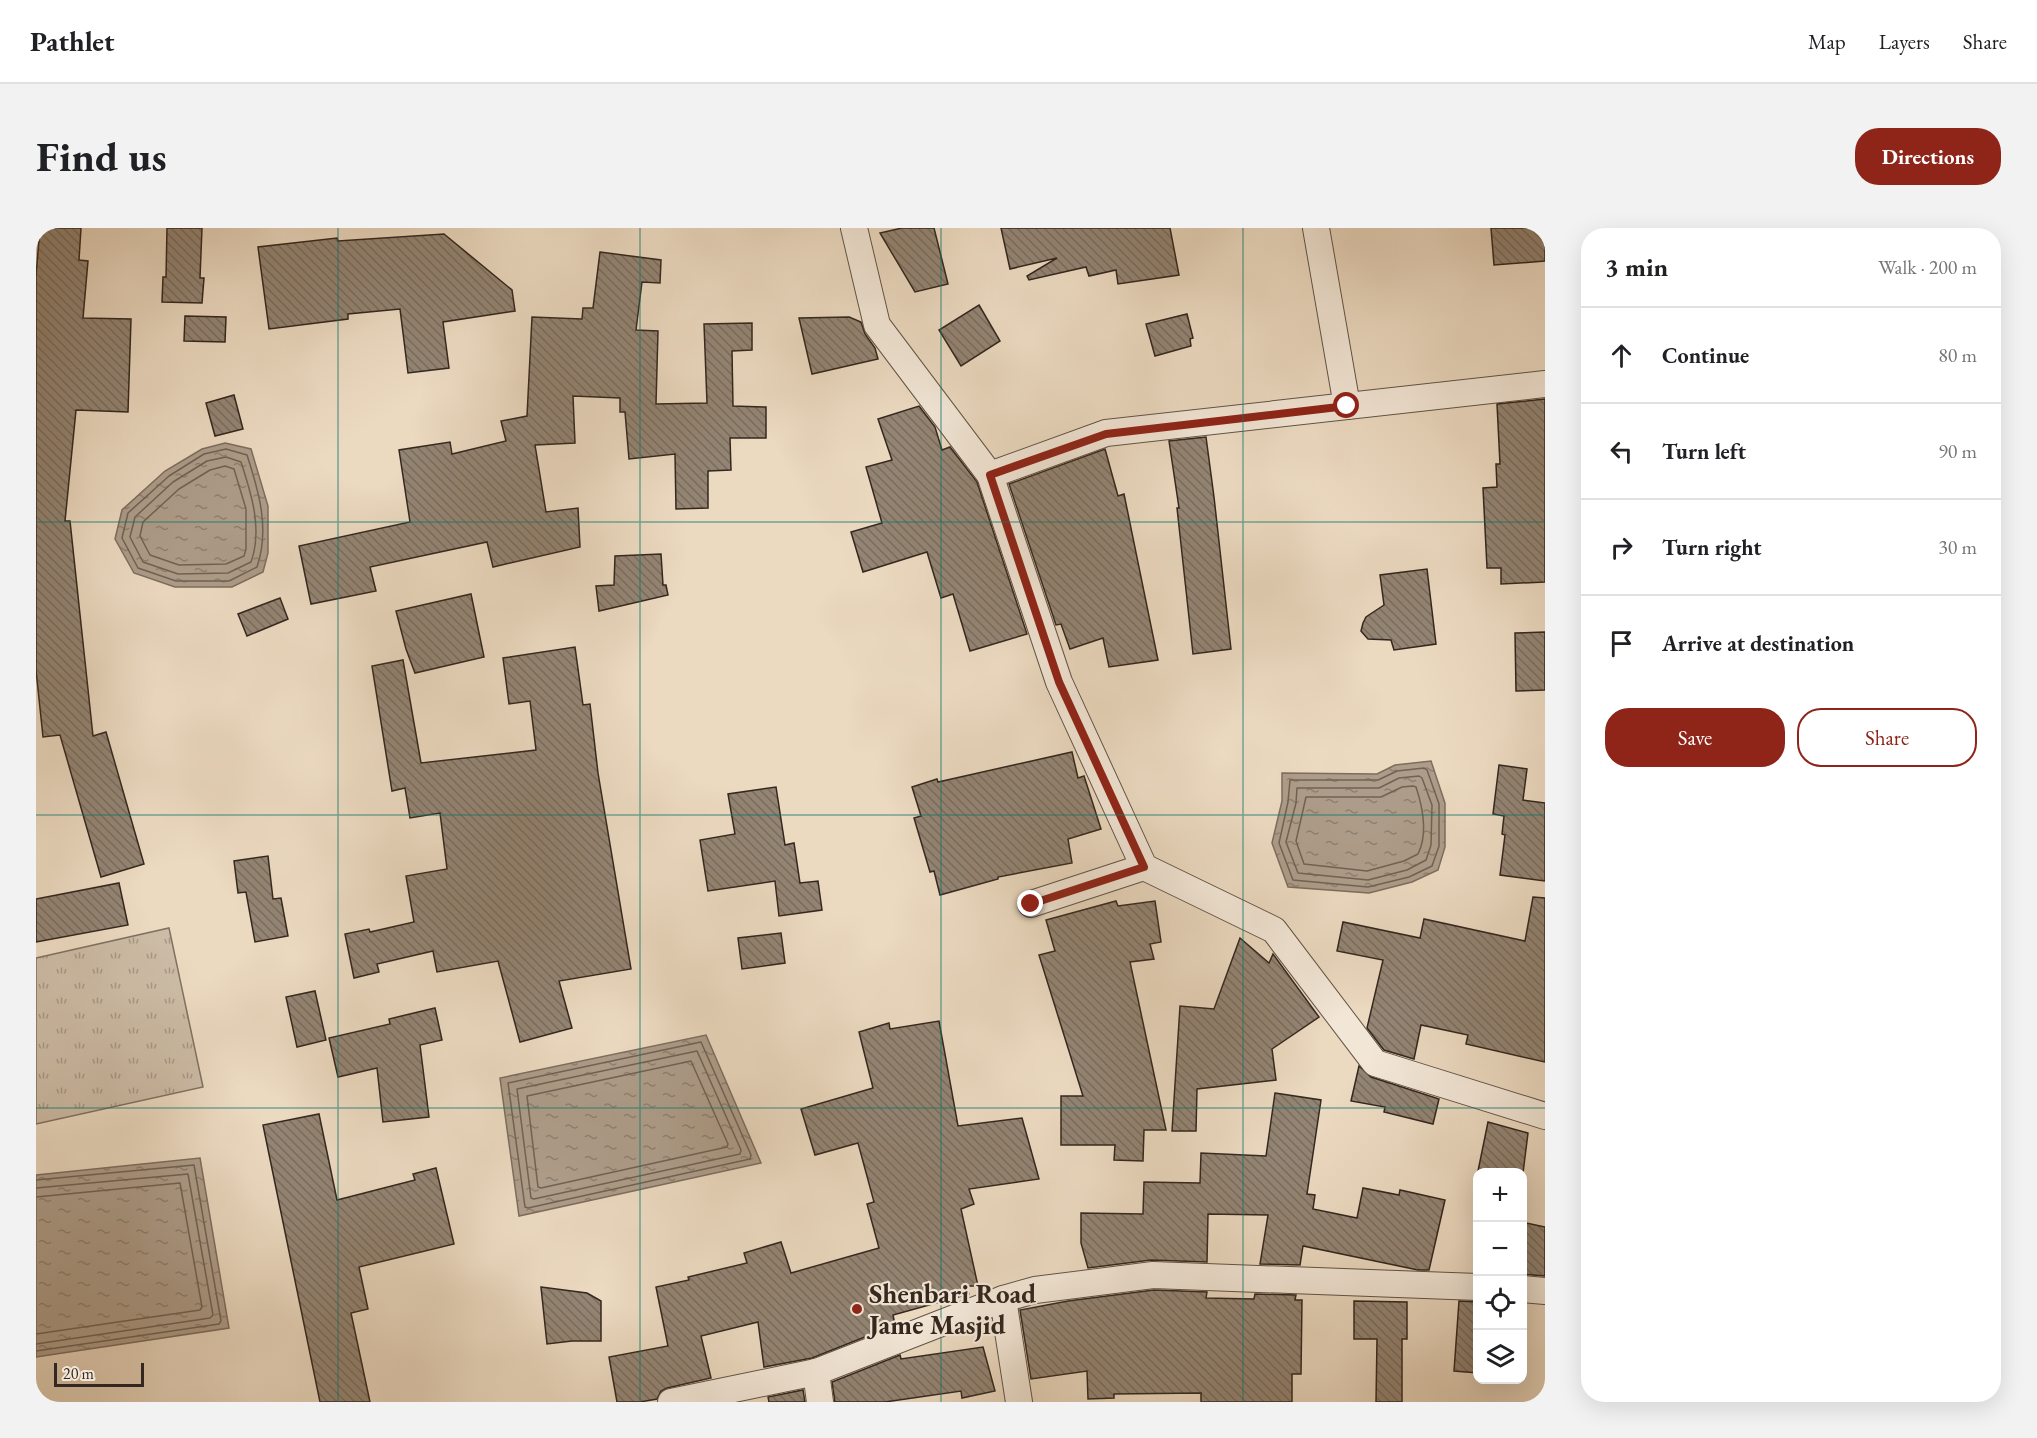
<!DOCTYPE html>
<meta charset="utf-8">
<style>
body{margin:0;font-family:"EB Garamond",serif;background:#f2f2f2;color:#202124}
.controls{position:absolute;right:18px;bottom:18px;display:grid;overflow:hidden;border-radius:12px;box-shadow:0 6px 24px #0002}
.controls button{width:54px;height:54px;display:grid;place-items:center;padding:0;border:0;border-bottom:2px solid #e0e0e0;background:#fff;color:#202124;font:30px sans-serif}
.scale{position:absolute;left:18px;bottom:15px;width:90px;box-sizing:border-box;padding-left:6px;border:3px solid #34271f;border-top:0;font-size:16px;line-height:21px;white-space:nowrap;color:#34271f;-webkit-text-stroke:4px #f2e6d6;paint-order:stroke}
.stop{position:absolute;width:18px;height:18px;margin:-14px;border:4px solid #8f2418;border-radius:50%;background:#fff}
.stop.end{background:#8f2418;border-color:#fff;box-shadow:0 2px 6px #0008}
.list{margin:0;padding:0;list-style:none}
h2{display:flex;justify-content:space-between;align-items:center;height:78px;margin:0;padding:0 24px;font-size:26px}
h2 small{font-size:20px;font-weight:400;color:#757577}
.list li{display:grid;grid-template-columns:39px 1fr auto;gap:18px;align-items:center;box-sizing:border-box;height:96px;padding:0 24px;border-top:2px solid #e0e0e0}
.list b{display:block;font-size:22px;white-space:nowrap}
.list em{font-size:20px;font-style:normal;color:#757577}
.actions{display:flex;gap:12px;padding:18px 24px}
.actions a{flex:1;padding:14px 0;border:2px solid #8f2418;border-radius:24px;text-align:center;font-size:21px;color:#8f2418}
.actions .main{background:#8f2418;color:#fff}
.icon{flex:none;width:33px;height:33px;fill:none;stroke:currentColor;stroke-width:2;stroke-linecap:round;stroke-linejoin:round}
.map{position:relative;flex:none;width:1509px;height:1174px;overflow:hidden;border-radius:24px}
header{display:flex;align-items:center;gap:36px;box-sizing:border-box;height:84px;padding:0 30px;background:#fff;border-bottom:2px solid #e0e0e0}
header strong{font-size:28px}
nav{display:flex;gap:33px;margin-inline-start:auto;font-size:21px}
.intro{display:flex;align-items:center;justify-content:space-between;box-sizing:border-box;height:144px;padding:0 36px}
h1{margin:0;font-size:42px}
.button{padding:15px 27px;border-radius:24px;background:#8f2418;color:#fff;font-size:21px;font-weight:700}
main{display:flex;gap:36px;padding:0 36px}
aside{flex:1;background:#fff;border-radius:24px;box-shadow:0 6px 24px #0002}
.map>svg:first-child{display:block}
</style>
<header>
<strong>Pathlet</strong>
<nav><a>Map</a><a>Layers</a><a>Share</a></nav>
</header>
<div class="intro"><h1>Find us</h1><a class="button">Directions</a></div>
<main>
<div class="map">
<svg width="1509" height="1174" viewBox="0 0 1509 1174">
<defs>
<pattern id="park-tufts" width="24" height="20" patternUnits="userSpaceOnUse" patternTransform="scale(1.5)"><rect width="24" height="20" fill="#ccbba5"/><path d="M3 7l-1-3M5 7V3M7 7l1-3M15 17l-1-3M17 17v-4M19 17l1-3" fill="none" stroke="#a69886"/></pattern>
<pattern id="water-ripples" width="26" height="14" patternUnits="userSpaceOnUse" patternTransform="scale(1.5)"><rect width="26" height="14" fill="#ad9c89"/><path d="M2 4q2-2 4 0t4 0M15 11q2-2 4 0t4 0" fill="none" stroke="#8e7f6f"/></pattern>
<pattern id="building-back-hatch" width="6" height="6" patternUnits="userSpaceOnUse" patternTransform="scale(1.5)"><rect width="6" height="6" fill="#938473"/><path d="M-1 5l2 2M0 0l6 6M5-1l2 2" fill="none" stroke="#796c5e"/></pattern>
</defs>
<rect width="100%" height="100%" fill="#ebd9c0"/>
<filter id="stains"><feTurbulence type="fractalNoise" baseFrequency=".00333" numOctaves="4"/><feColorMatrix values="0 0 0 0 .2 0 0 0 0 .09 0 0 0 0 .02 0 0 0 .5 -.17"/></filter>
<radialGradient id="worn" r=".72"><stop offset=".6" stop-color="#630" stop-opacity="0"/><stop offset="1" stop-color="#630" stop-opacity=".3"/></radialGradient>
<path fill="url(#park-tufts)" stroke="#807162" stroke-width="1.5" d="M133 700 167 859 0 896V730Z"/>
<g fill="url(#water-ripples)" stroke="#7d6d5f" stroke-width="1.5">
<path d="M189 215 215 221 232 278V325L227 344 196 359H139L98 345 79 311 86 282 129 243 166 221Z"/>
<path d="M1395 533 1409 575V619L1402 642 1376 654 1333 665 1252 659 1236 615 1246 573V545L1341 546 1359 537Z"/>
<path d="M670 807 725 935 483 988 464 850Z"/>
<path d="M164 930 193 1100 0 1129V947Z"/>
</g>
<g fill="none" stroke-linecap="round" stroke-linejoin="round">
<g stroke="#706254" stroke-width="1.5">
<path d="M190 221 211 227C223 264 234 301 221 339L193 353H140L102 340 86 310 92 285 133 248 168 226Z"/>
<path d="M190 229 205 234C215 265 227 301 215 334L192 345 142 346 107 334 94 309 99 289 137 254 171 233Z"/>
<path d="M189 238 198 241 210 281V321L208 328 190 336 143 337 114 327 104 308 107 294 143 261 174 242Z"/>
<path d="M1388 540 1391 542 1403 576V618L1396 638 1373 649 1332 659 1257 652 1243 615 1252 574 1254 552H1342L1361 543Z"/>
<path d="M1383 548 1386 550 1396 577 1395 617 1390 632 1371 642 1332 652 1262 645 1250 614 1260 575 1261 560H1343L1363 550Z"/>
<path d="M1377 558 1380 559C1387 580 1392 606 1382 626L1368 633 1331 643 1268 636 1260 613 1270 569H1345L1366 559Z"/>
<path d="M665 814 715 927 714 931 492 980 489 979 472 855Z"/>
<path d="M661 823 705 922 704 926 498 971 495 970 481 861Z"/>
<path d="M655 833 692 916 691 919 505 960 502 959 491 868Z"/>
<path d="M0 952 158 937 185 1093 183 1096 0 1123"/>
<path d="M0 960 152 946 177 1087 174 1090 0 1116"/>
<path d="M0 969 144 955 166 1079 164 1082 0 1106"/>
</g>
</g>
<g fill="url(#building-back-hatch)" stroke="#34271f" stroke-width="1.5">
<path d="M4 0H45L43 32 52 33 47 90 95 91 92 184 40 182 29 293H34L57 508 70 504 108 636 65 649 24 507 7 509 0 442V48Z"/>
<path d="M131 0H166L164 50H168L166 75 126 74 127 49H130Z"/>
<path d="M866 0H898L912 56 879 64 844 5Z"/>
<path d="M965 0H1134L1143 47 1082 56 1080 42 1053 48 1050 39 993 52 991 48 1021 30 974 41Z"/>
<path d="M1455 0H1509V33L1458 37Z"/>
<path d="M408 6 476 62 479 83 407 94 413 140 372 145 364 81 312 86V91L233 101 222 19 301 10 302 13Z"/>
<path d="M564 24 625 32 624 55 606 54 600 102 622 103 620 176 671 175 668 96 716 95V122L696 123 697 178 730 179V210H694L695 242 672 243V280L640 281 639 226 593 231 589 184H584V170L537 168 539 215 499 217 510 284 542 280 544 319 457 339 451 314 334 339 340 363 275 376 263 318 374 294 363 222 414 214 416 226 470 213 465 193 491 188 496 89 546 91 547 80H557Z"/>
<path d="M943 77 964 113 925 138 903 102Z"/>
<path d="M1151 86 1157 110 1154 111 1155 118 1119 128 1110 96Z"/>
<path d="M149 88 190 89 189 114 148 113Z"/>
<path d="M813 89 825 94 829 106 839 120 842 131 776 146 763 90Z"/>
<path d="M198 167 207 201 179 208 170 175Z"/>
<path d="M1509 171V354L1465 356V340H1451L1447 260 1461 259 1460 236H1464L1461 176Z"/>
<path d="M883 178 899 199 906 222 914 219 941 254 991 406 934 423 917 366 905 370 891 324 827 344 815 304 846 295 830 239 856 232 842 191Z"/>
<path d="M1170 209 1178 269 1195 421 1157 426 1141 280H1143L1133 213Z"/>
<path d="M1069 221 1082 268 1088 266 1122 432 1073 439 1067 410 1034 421 1025 396 1020 397 973 256Z"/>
<path d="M625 326 627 357H630L632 367 563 383 560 358 578 357 579 328Z"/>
<path d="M1391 341 1400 416 1358 422 1355 412 1332 411 1325 403 1327 395 1330 389 1348 377 1344 347Z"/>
<path d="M435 366 448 429 379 445 370 421 360 383Z"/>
<path d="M244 370 252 391 211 408 202 386Z"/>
<path d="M1509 404V462L1480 463 1479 405Z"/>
<path d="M539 419 547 477 554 476 562 545 595 741 523 753 536 800 484 814 462 733 401 744 397 723 341 736 343 744 318 750 309 706 333 701 334 704 378 694 370 648 411 641 404 585 374 590 369 560 356 563 336 438 367 432 385 535 500 522 494 473 473 476 467 430Z"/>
<path d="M1036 524 1042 550 1048 548 1065 601 1032 611 1036 635 962 649V651L904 667 898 643 894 644 878 590 885 588 876 559 901 551 902 554Z"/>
<path d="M1463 537 1491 541 1487 572 1509 575V653L1464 647 1469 607 1466 606 1468 588 1457 586Z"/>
<path d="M740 559 749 617 758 615 764 655 782 653 786 682 743 688 739 653 672 663 664 612 699 606 692 566Z"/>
<path d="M232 628 237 671 245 670 252 708 219 714 210 664 202 665 198 633Z"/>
<path d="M83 655 92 697 0 714V671Z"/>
<path d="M1497 669 1509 670V834L1430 816 1432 807 1385 797 1378 831 1348 822 1331 800 1347 732 1301 723 1307 694 1384 710 1388 691 1489 713Z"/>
<path d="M1080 673 1082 678 1119 673 1125 714 1114 716 1118 731 1094 734 1130 902H1108L1107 933 1078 932 1079 917H1025V868H1047L1003 727 1019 723 1010 692Z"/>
<path d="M745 705 749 735 706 741 702 710Z"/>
<path d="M1204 710 1233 735 1237 726 1283 789 1236 821 1240 852 1161 861 1160 903H1136L1144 778 1178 781Z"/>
<path d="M279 763 290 812 261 819 250 769Z"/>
<path d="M399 780 406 812 384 817 393 889 347 894 341 840 302 849 293 810 354 796 353 791Z"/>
<path d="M903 793 922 898 986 890 1003 951 933 961 938 976 925 981 942 1058H931L933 1066 857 1087 859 1097 776 1130 728 1139 722 1094 665 1108 675 1150 631 1160 625 1163 621 1171 604 1174H581L573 1129 632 1118 620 1059 653 1052 652 1049 711 1035 708 1025 745 1014 755 1045 843 1020 831 976 838 974 822 915 779 927 765 881 837 860 823 804 853 795 854 801Z"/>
<path d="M1323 838 1335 849 1403 871 1397 896 1348 884 1349 879 1315 873Z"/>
<path d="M1239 865 1285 872 1271 966 1279 967 1277 981 1321 990 1327 960 1363 967 1364 962 1409 972 1393 1042H1382L1267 1018 1264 1037 1224 1036 1232 987 1172 986 1171 1034 1115 1032 1052 1040 1045 1015V985L1107 986 1108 954 1164 955 1165 925 1230 928Z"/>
<path d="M283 886 301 972 379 952 377 946 400 940 418 1016 323 1039 332 1081 315 1085 334 1174H284L227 897Z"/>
<path d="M1452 894 1492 905 1487 945 1442 943Z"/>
<path d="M1486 994 1509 999V1048L1486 1046Z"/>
<path d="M505 1059 551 1065 565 1073V1113H536L511 1116Z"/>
<path d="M1118 1062 1171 1064 1170 1070 1218 1071 1219 1066 1260 1067 1259 1072H1266L1265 1146H1256V1174H1165V1165L1078 1166V1170L1052 1171 1051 1143 995 1151 984 1082 1032 1073Z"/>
<path d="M1318 1073 1371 1074V1111H1366V1174H1340L1341 1111H1318Z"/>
<path d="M1423 1073 1442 1074V1145L1418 1143Z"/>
<path d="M947 1119 959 1163 926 1170 925 1163 849 1174H799L796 1154 864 1127 865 1131Z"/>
<path d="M767 1162 769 1174H733L732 1169Z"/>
</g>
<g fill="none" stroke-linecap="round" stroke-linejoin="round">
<g stroke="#625447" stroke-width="28">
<g id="street">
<path d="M818 0 841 97 954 247 1023 454 1108 639 1238 702 1339 835 1509 888"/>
<path d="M1280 0 1311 178"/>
<path d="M954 247 1070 205 1509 156"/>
<path d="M995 676 1108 639"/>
<path d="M1486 1061 1509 1063"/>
<path d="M967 1071 983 1174"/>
<path d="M780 1144 784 1174"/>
<path d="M635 1174 780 1144 967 1071 999 1062 1117 1047 1442 1059"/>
</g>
</g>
<use href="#street" stroke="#f2e6d6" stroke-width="26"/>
</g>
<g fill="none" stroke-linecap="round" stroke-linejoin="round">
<path stroke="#8f2418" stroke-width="8" d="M995 676 1108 639 1023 454 954 247 1070 206 1311 178"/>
</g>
<path fill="none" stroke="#0f766e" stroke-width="1.5" stroke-opacity="0.55" d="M302 0V1174M604 0V1174M905 0V1174M1207 0V1174M0 294H1509M0 587H1509M0 880H1509"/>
<circle fill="#8f2418" stroke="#f2e6d6" stroke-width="2" cx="821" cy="1081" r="6"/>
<g text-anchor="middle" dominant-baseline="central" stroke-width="4.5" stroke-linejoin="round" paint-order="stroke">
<g font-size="27" font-weight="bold" fill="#34271f" stroke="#f2e6d6" text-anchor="start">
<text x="833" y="1065">Shenbari Road<tspan x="833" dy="31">Jame Masjid</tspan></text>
</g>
</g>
<rect width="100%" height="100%" filter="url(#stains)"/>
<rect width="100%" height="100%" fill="url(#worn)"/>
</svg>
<div class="controls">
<button>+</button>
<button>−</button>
<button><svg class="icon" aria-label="locate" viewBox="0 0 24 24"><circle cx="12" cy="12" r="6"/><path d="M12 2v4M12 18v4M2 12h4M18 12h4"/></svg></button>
<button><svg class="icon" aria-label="layers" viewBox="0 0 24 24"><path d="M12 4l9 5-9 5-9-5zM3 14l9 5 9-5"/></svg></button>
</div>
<div class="scale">20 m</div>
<div class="stop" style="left:1311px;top:178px"></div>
<div class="stop end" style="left:995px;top:676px"></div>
</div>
<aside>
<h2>3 min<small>Walk · 200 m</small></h2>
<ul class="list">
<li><svg class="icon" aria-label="ahead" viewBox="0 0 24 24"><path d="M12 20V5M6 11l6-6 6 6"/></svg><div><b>Continue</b></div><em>80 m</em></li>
<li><svg class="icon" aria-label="left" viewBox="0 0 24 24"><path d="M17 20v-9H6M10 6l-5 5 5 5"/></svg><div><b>Turn left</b></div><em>90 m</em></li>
<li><svg class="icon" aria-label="right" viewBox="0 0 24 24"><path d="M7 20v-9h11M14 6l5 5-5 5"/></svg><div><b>Turn right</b></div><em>30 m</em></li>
<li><svg class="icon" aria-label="arrive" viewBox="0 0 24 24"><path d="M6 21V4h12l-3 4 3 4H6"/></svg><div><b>Arrive at destination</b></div></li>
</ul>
<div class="actions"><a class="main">Save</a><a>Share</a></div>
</aside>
</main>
